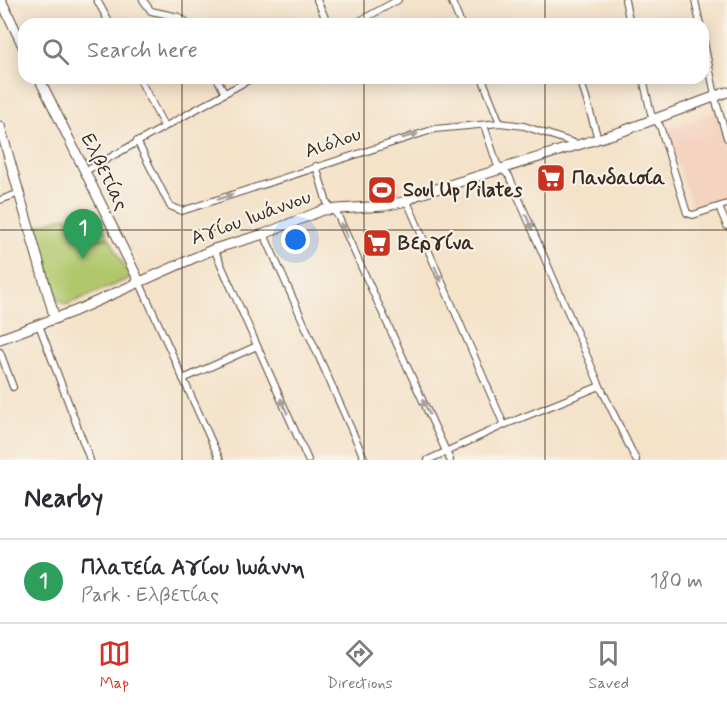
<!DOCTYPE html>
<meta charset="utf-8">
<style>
body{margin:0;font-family:Mynerve,sans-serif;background:#f7f7f7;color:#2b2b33}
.you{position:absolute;left:296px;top:240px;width:21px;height:21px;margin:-15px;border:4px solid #fff;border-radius:50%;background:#1a73e8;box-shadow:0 0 0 9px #1a73e833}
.badge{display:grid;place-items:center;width:39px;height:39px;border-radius:50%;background:#d93025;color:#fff;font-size:20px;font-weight:700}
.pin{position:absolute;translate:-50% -50px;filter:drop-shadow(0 2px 3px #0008)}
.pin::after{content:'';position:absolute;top:32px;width:21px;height:18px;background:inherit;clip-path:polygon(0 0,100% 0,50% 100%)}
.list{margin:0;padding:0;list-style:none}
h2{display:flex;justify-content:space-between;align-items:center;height:78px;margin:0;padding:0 24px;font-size:26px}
h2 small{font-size:20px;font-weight:400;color:#7c7c81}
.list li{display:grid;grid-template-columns:39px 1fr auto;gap:18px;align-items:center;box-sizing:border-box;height:84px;padding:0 24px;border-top:2px solid #e1e1e2}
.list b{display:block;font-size:22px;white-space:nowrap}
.list p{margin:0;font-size:20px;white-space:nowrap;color:#7c7c81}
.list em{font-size:20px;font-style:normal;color:#7c7c81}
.icon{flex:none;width:33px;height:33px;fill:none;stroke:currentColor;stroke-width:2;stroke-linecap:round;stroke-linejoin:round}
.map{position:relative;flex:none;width:727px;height:460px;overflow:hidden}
.search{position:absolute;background:#fff;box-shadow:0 3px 15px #0003;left:18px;right:18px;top:18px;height:66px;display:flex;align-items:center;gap:15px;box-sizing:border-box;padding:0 21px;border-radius:18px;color:#7c7c81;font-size:22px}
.sheet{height:162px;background:#fff}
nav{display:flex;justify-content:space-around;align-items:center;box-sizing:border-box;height:84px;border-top:2px solid #e1e1e2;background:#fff;font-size:16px;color:#7c7c81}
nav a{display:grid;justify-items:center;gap:3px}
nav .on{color:#d93025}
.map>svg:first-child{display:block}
</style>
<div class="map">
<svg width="727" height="460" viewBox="0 0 727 460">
<rect width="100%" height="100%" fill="#f7f3e8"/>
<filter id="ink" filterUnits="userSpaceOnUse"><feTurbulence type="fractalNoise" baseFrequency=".0167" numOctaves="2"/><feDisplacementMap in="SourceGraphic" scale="12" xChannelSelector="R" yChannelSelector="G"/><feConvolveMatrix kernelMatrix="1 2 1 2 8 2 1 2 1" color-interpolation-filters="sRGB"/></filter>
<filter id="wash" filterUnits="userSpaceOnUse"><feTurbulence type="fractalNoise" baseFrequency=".008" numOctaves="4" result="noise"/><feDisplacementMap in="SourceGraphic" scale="24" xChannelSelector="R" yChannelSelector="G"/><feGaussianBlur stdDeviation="1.35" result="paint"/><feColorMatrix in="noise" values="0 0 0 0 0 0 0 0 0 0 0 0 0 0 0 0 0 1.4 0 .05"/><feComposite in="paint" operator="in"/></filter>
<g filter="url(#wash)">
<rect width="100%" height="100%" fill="#f4e2c9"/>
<path fill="#f4d3c0" d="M716 111 727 150V201L694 211 666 130Z"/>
<g fill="#b0c76c" stroke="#767845" stroke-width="1.5">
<path d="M96 210 109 238 90 239 88 231 75 237 69 220Z"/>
<path d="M67 216 74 238 87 233 90 240 110 239 130 278 66 305 57 299 36 226Z"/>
</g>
</g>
<g filter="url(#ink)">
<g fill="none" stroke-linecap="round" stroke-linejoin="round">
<g stroke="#574638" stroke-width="8">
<g id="street">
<path d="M97 0 110 24"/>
<path d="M143 0 151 11 179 17 189 24"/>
<path d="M317 0 328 24"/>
<path d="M451 0 461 24"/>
<path d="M625 0 630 24"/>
<path d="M695 0 700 24"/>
<path d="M354 24 398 0"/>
<path d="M703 37 717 105 727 138"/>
<path d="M139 78 164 126"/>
<path d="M217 78 224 92"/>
<path d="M482 78 500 123"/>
<path d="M580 78 598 139"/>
<path d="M643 78 651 114 660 126 687 213 693 215 727 204"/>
<path d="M484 125 497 164 509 176 600 386 636 460"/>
<path d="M137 141 170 206 182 211 435 129 500 123 524 126 580 145"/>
<path d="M316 166 327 203 338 216 450 460"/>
<path d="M84 172 252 78"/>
<path d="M0 200 20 193"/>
<path d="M407 201 504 425"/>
<path d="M719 207 727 226"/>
<path d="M264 234 365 460"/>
<path d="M214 249 308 460"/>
<path d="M139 281 220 460"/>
<path d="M39 325 90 460"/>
<path d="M0 352 13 387"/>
<path d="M183 379 257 346"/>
<path d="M428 460 504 425 600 386"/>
</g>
</g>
<g stroke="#574638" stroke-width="11">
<g id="secondary">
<path d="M1 0 24 48"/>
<path d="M39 78 139 281"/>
<path d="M0 126 55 319"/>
<path d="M0 339 75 311 214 249 264 234 323 210 384 206 407 201 417 195 623 131 727 92"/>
</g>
</g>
<use href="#street" stroke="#fff" stroke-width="6"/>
<use href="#secondary" stroke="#fff" stroke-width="9"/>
</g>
<defs><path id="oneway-solid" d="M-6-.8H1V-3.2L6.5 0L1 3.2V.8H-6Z" transform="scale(1.5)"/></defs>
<g fill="#a79f9a">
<use href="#oneway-solid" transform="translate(410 136) rotate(-17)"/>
<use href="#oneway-solid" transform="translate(225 197) rotate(-18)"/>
<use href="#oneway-solid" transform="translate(529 222) rotate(67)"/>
<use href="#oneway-solid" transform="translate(344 230) rotate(-115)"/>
<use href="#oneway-solid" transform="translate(438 274) rotate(66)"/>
<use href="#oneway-solid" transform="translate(284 406) rotate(-114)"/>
<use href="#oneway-solid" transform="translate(426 407) rotate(-115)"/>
</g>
</g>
<path fill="none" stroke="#3b2a1e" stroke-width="1.5" stroke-opacity="0.55" d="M182 0V24M364 0V24M545 0V24M182 78V460M364 78V460M545 78V460M0 230H727"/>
<defs>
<g id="supermarket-square" transform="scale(1.5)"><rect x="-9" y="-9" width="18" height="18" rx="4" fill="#c8321e" stroke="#f7f3e8"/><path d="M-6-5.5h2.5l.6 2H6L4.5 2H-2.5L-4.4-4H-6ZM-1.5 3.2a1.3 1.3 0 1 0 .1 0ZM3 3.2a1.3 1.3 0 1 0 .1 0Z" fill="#fff"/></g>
<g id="stadium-square" transform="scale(1.5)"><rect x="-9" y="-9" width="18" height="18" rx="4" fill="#c8321e" stroke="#f7f3e8"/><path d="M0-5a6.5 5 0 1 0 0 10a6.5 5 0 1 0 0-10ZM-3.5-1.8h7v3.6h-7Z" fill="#fff"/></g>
</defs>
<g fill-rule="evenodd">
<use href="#supermarket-square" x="551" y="178"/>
<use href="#stadium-square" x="382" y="190"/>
<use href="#supermarket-square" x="377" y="243"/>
</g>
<g text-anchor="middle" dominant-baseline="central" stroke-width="4.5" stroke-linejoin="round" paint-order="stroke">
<g font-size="20" fill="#3b2a1e" stroke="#f7f3e8">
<text transform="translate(333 143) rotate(-19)">Αιόλου</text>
<text transform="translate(104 172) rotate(64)">Ελβετίας</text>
<text transform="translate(251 218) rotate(-20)">Αγίου Ιωάννου</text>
</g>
<g font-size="20" font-weight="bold" fill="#3b2a1e" stroke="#f7f3e8" text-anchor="start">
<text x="572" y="178">Πανδαισία</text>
<text x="403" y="190">Soul Up Pilates</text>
<text x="398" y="243">Βεργίνα</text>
</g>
</g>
</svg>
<div class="you"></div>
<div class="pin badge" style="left:83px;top:259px;background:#2e9e5b">1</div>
<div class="search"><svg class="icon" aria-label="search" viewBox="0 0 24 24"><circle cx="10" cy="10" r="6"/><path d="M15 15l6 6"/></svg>Search here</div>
</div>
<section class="sheet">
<h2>Nearby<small></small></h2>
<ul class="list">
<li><span class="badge" style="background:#2e9e5b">1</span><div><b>Πλατεία Αγίου Ιωάννη</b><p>Park · Ελβετίας</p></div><em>180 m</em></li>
</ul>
</section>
<nav>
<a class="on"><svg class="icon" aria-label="map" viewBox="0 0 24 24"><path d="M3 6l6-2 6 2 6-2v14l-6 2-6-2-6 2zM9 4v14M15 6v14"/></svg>Map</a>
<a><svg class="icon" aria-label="directions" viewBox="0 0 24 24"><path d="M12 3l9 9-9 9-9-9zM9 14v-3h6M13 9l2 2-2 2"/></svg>Directions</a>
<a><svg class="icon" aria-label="saved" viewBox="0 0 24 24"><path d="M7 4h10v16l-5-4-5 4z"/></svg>Saved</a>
</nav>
